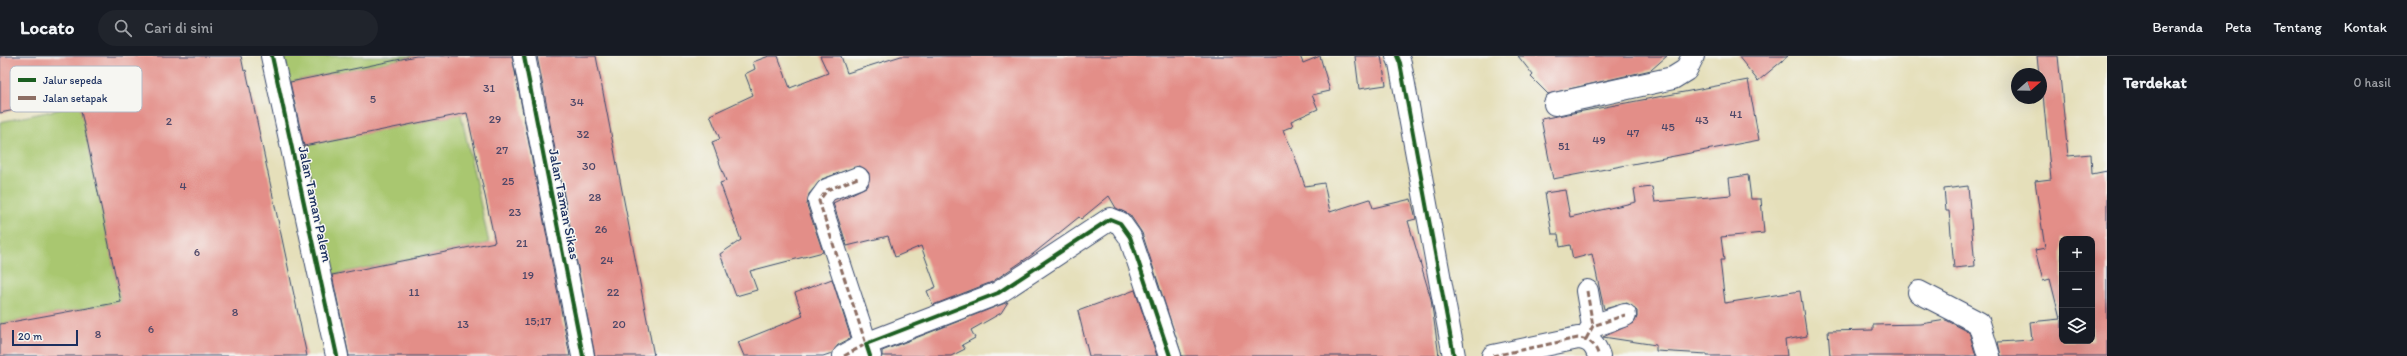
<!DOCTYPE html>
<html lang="id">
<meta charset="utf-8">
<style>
body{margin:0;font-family:Itim,sans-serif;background:#20242c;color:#f1f3f6}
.controls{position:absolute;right:12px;bottom:12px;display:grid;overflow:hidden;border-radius:8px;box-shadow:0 4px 16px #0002}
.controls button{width:36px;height:36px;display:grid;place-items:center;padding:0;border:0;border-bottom:1px solid #363941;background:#171b24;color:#f1f3f6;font:20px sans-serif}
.compass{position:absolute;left:2011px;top:12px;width:36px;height:36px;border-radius:50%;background:#171b24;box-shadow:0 4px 16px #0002;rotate:70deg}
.scale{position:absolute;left:12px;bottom:10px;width:66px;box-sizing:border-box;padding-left:4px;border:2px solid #1b2f5e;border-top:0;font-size:11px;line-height:14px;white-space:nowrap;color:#1b2f5e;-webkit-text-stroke:3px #f6f6f2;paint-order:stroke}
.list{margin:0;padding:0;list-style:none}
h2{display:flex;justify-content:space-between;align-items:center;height:52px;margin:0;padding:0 16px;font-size:17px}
h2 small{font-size:13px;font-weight:400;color:#9ea1a6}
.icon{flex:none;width:22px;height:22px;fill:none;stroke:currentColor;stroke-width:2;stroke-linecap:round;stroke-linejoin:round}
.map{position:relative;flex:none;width:2107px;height:300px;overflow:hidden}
header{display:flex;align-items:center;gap:24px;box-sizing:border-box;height:56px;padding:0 20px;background:#171b24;border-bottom:1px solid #363941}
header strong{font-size:19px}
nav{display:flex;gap:22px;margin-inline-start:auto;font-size:14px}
.search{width:280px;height:36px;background:#20242c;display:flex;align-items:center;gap:10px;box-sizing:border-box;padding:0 14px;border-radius:22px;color:#9ea1a6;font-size:15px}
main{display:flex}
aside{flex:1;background:#171b24}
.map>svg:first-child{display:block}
</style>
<header>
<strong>Locato</strong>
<div class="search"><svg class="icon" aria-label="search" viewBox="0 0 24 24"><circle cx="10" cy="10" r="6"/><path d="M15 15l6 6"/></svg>Cari di sini</div>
<nav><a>Beranda</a><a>Peta</a><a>Tentang</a><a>Kontak</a></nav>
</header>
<main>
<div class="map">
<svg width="2107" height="300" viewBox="0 0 2107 300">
<rect width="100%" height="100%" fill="#f6f6f2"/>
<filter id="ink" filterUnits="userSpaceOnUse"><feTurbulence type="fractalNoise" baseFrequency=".025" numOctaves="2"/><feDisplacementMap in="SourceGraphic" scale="8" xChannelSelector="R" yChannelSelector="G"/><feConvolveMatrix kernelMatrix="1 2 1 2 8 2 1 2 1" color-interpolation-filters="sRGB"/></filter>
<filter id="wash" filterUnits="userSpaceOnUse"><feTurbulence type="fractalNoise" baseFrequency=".012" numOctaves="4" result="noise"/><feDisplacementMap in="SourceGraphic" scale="16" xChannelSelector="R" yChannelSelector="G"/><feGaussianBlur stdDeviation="0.9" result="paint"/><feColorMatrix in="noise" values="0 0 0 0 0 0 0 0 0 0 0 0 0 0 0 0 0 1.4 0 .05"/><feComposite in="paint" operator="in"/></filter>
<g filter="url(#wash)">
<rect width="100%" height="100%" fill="#e5dfba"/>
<g fill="#a9c76f" stroke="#627b66">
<path d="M280 0H416L285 27Z"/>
<path d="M80 49 121 246 0 268V66Z"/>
<path d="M461 58 489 187 326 220 298 91Z"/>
</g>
<g id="blocks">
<g fill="#e38e88" fill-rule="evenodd">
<path d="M0 0H241L244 15 246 14 307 300H0V268L121 246 78 41 0 57Z"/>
<path d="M416 0H512L570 300H349L332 219 495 186 467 57 304 90 290 26Z"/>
<path d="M537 0H596L654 300H595Z"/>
<path d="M769 0H778L790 32 828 17 820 0H841L847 17 901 0H1300L1303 7 1320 0 1330 35 1312 39 1318 53 1291 65 1293 70 1283 74 1292 93 1305 130 1324 127 1330 156 1370 143 1373 152 1411 143 1416 163 1408 165 1431 243 1439 300H1182L1142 177 1130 159 1116 152 1109 140 1081 163 1079 161 1033 198 992 226 933 249 927 235 936 231 921 190 895 201 888 180 847 190 833 147 868 130 869 117 860 110 822 123 809 138 807 149 823 196 750 215 757 234 736 240 720 198 741 184 720 127 726 125 712 86 720 83 710 59 753 39 745 18 755 13 753 6Z"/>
<path d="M1355 0H1381L1386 29 1359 33Z"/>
<path d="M1518 0H1667L1651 14 1548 38 1531 21 1533 19Z"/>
<path d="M1738 0H1788L1758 25Z"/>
<path d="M2037 0H2058L2068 100 2091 98 2092 118 2107 115V300H2001L1998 286 2032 284 2030 266 2060 263 2050 223 2043 225 2035 194 2045 192 2035 125 2051 123 2041 18H2039ZM2062 183H2092V285H2062Z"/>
<path d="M1748 24 1759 84 1553 123 1541 63Z"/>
<path d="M1748 119 1751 143H1761L1764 177 1721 181 1724 204H1720L1725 247 1800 235 1807 280 1785 284 1787 300H1707V298L1656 295V289L1603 281 1634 267 1637 261V255L1627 247 1604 253 1592 198 1573 203 1570 189 1560 191 1558 178H1552L1545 137 1565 134 1570 161 1636 146 1634 133 1652 131 1655 146 1731 139 1729 122Z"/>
<path d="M1968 130 1975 210 1954 212 1949 155H1946L1944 133Z"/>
<path d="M832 223 851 282 838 289 832 297 823 300H744L738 286 803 260 795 237Z"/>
<path d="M1135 234 1157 300H1089L1078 255Z"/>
<path d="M1008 246 1001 257 971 274 975 282 962 289 965 293 951 300H882V295Z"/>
<path d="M1946 264 1969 276 1976 300H1830L1828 275 1873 274V269L1921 268Z"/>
</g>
</g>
</g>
<g filter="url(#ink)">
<use href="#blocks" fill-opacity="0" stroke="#39496c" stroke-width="1"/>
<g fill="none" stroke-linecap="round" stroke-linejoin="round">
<g stroke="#39496c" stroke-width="24">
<g id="minor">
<path d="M272 0 337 300"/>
<path d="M524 0 583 300"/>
<path d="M1397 0 1400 7 1454 300"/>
<path d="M1555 48 1673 22 1686 14 1693 0"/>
<path d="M1587 235 1593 270"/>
<path d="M1919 236 1979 267 1989 300"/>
<path d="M1586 283 1593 270 1625 259"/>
<path d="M844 300 866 288 819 145 827 134 858 122"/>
<path d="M870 300 866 288 998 237 1110 163 1120 167 1130 181 1170 300"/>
<path d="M1493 300 1578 282C1591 283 1595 289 1599 300"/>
</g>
</g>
<use href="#minor" stroke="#fff" stroke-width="22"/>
<g stroke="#8d6e63" stroke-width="3" stroke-dasharray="6 3" stroke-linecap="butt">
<path d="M1587 235 1593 270"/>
<path d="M1586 283 1593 270 1625 259"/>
<path d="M844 300 866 288 819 145 827 134 858 122"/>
<path d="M1493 300 1578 282C1591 283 1595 289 1599 300"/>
</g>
<g stroke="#f6f6f2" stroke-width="6">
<g id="cycleway">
<path d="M272 0 337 300"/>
<path d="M524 0 583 300"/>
<path d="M1397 0 1400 7 1454 300"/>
<path d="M870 300 866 288 998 237 1110 163 1120 167 1130 181 1170 300"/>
</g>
</g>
<use href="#cycleway" stroke="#1b5e20" stroke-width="4"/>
</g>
</g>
<g text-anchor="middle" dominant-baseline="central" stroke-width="3" stroke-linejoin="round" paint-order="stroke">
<g font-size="12" fill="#4d4768">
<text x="489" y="32">31</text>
<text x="373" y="43">5</text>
<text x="577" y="46">34</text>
<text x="1736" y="58">41</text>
<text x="495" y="63">29</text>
<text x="1702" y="64">43</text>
<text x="169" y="65">2</text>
<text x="1668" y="71">45</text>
<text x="1633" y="77">47</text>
<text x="583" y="78">32</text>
<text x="1599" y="84">49</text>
<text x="1564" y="90">51</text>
<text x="502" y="94">27</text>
<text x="589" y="110">30</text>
<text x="508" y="125">25</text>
<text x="183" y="130">4</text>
<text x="595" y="141">28</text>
<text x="515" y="156">23</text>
<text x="601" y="173">26</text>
<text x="522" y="187">21</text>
<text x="197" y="196">6</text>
<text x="607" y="204">24</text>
<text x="528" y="219">19</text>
<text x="414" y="236">11</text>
<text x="613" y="236">22</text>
<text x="235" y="256">8</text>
<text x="538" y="265">15;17</text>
<text x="463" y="268">13</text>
<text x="619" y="268">20</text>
<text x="151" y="273">6</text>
<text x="98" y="278">8</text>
</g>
<g font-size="14" fill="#1b2f5e" stroke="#f6f6f2">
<text transform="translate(315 148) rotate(78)">Jalan Taman Palem</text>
<text transform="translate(564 148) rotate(79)">Jalan Taman Sikas</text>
</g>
</g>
<rect x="10" y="10" width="132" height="46" rx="6" fill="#f6f6f2" stroke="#b4bac6" stroke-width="1"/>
<rect x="18" y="22" width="18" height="4" fill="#1b5e20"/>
<rect x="18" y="40" width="18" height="4" fill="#8d6e63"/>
<g font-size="11" fill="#1b2f5e">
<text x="43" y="28">Jalur sepeda</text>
<text x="43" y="46">Jalan setapak</text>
</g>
</svg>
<div class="controls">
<button>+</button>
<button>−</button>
<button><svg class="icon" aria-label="layers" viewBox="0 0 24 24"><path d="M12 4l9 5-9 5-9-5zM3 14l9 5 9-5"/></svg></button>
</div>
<svg class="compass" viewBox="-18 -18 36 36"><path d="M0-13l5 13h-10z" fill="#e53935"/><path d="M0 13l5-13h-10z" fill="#9ea1a6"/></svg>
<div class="scale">20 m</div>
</div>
<aside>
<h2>Terdekat<small>0 hasil</small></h2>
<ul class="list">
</ul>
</aside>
</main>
